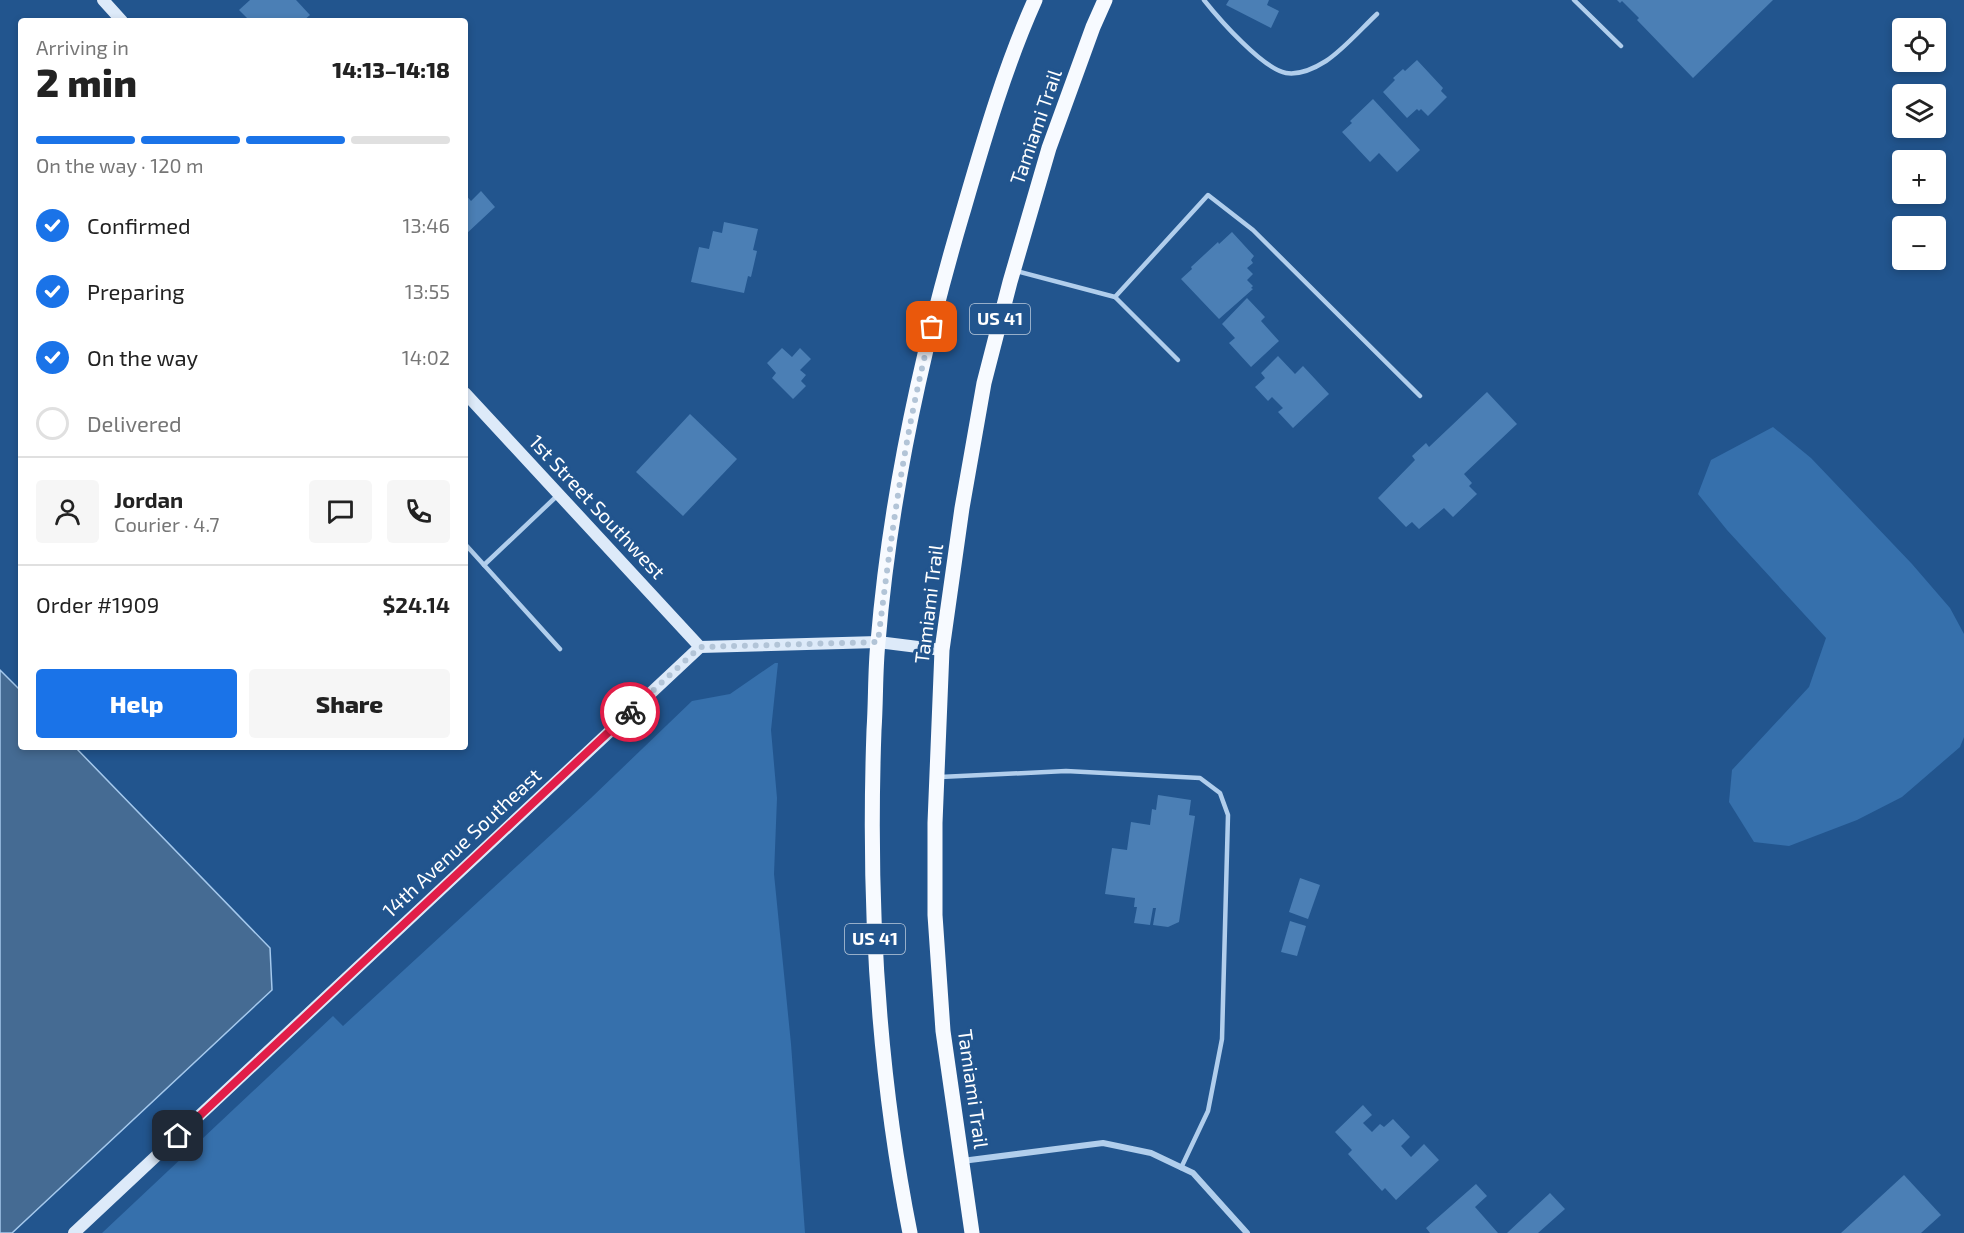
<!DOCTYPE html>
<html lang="en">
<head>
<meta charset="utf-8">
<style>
  :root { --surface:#fff; --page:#f6f6f6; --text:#222; --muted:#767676; --line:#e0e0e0; --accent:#1a73e8 }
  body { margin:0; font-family:"Exo 2",sans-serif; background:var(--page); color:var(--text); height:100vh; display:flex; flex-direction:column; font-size:22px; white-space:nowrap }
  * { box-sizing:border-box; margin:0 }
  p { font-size:20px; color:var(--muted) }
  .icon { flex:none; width:33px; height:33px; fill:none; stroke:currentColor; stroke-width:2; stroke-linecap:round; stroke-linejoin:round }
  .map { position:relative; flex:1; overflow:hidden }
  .details { position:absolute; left:18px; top:18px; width:450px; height:732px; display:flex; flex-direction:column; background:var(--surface); border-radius:6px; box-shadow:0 3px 9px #0003 }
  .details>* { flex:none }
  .tools { position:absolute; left:1892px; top:18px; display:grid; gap:12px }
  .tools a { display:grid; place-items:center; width:54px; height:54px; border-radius:6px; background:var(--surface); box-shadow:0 3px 9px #0003; font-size:30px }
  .pin { position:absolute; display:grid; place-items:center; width:51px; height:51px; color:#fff; margin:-26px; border-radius:12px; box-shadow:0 3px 9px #0006 }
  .courier { position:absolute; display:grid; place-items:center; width:60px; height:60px; margin:-30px; border:4px solid #e11d48; border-radius:50%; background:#fff; color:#222; box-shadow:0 2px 8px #0007 }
  .headline em { font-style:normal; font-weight:800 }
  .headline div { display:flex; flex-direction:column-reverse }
  .headline { display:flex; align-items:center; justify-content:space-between; height:102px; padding:0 18px }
  h1 { font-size:39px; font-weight:800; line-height:45px }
  .bar { display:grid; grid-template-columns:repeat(4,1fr); gap:9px 6px; align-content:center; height:72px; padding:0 18px }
  .bar i { height:8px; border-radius:4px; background:var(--line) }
  .bar .current { background:var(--accent) }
  .bar p { grid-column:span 4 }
  .line { display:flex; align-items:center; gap:15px; padding:0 18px; border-top:2px solid var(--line) }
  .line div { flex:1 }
  .round { display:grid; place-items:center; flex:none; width:63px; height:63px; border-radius:6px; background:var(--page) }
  ol { padding:0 18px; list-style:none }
  li { display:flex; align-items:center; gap:18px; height:66px }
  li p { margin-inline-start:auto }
  li .icon { padding:6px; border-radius:50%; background:var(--accent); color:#fff; stroke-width:4 }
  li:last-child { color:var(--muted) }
  li i { width:33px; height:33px; border:3px solid var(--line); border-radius:50% }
  .action { display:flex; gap:12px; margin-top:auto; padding:12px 18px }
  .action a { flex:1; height:69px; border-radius:6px; background:var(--accent); color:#fff; font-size:24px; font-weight:800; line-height:69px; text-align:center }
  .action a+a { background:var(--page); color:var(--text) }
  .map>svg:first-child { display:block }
  .green { fill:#3670ac }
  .water { fill:#456b93; stroke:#a5c9ed; stroke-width:1.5 }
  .building { fill:#4b7fb5 }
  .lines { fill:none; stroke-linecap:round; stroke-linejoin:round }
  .lane { stroke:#b1ceec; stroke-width:4.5 }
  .street { stroke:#b1ceec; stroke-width:6 }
  .secondary { stroke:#ddeaf9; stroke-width:12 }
  .primary { stroke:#f7faff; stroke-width:15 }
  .done { stroke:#b2c4d7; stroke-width:6; stroke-dasharray:0 10.8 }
  .route { stroke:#e11d48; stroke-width:8 }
  .labels { text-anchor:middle; stroke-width:6; stroke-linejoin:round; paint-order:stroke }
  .shield { fill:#22558e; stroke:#bdccdd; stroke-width:1.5 }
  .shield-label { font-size:18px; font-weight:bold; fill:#fff }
  .street-label { font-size:20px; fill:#fff; stroke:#22558e }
</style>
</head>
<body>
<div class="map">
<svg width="1964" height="1233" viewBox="0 0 1964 1233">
  <rect width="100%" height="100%" fill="#22558e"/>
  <!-- green -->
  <g class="green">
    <polygon points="1773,427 1811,458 1912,564 1950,608 1964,634 1964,737 1960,747 1902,797 1857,820 1789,846 1754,842 1729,802 1732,770 1809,687 1826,638 1727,530 1698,494 1711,460"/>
    <polygon points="775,663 778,663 771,730 777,798 774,874 791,1044 805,1233 102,1233 333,1016 343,1026 591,798 692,701 730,694"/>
  </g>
  <!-- water -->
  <polygon class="water" points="0,670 21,691 21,747 75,747 270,948 272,990 12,1233 0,1233"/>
  <!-- building -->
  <g class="building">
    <polygon points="250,0 296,0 310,15 303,21 250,21 239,10"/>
    <polygon points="1229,0 1269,0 1267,5 1279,11 1271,28 1226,5"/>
    <polygon points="1617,0 1773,0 1693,78 1637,20 1639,18 1622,1 1620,3"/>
    <polygon points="1417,60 1443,88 1441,91 1447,97 1428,116 1421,109 1419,111 1417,109 1407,118 1383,92 1395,80 1393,78 1403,69 1405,71"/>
    <polygon points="1373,99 1420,150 1397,172 1379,153 1370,162 1342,132 1352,123 1350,121"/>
    <polygon points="481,191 495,207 465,235 465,194 471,201"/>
    <polygon points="724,222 758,229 753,250 757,251 751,277 748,276 744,293 691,282 699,247 709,249 713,231 722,233"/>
    <polygon points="1232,232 1254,256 1251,260 1253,263 1247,268 1253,274 1247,280 1253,286 1251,288 1253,289 1219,319 1181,279 1192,269 1191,267 1218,242 1219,244"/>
    <polygon points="1247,298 1265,317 1261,321 1279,341 1251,367 1229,343 1235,338 1222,324"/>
    <polygon points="782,348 792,357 800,348 811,359 800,370 806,375 801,381 806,386 793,399 772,378 776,373 767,363"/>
    <polygon points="1278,356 1295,374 1303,366 1329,394 1293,428 1278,412 1283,408 1272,397 1268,401 1255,387 1265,378 1261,373"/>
    <polygon points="1487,392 1517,424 1464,474 1472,483 1469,486 1477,494 1453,517 1444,508 1419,529 1412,522 1406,527 1378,498 1415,460 1412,456 1426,443 1429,447"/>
    <polygon points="690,414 737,459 683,516 636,472"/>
    <polygon points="1158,795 1191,800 1189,815 1195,816 1179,922 1168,927 1153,925 1156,908 1153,908 1150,925 1134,923 1137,907 1134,907 1135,898 1105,894 1112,848 1127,850 1131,822 1150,825 1152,809 1156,810"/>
    <polygon points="1300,878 1320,885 1308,919 1289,912"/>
    <polygon points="1290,921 1306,926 1297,956 1281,952"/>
    <polygon points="1363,1105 1372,1115 1363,1123 1372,1132 1380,1124 1384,1127 1393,1119 1410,1137 1401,1146 1411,1157 1424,1144 1439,1160 1396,1200 1385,1188 1382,1191 1348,1154 1352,1150 1335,1132"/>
    <polygon points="1904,1175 1941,1215 1921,1233 1841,1233"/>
    <polygon points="1476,1184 1487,1196 1475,1207 1498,1233 1430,1233 1426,1228"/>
    <polygon points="1550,1193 1565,1209 1538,1233 1507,1233"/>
  </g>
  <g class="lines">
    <!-- lane -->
    <g class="lane">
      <path d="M1204 0C1219 19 1263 69 1286 73 1299 75 1315 68 1326 61 1343 50 1361 29 1377 14"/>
      <polyline points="1574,0 1621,46"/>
      <polyline points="1016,271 1115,297 1208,195 1253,230 1420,396"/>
      <polyline points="1115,297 1178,360"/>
      <polyline points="559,494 484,565 560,649"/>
      <polyline points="465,544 484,565"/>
      <polyline points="940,777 1066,771 1200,778 1220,793 1228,815 1222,1039 1208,1111 1181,1168"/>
    </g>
    <!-- street -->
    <polyline class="street" points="962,1161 1103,1143 1151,1153 1193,1173 1247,1233"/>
    <!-- secondary -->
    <g class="secondary">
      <polyline points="103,0 122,21"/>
      <polyline points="465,393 700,647"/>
      <polyline points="74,1233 700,647 878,642 942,650"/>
    </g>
    <!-- primary -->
    <g class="primary">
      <path d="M910 1233C877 1068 868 898 874 730 876 701 875 671 878 642 890 497 921 354 962 215 983 143 1004 69 1035 0"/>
      <polyline points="972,1233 943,1031 935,915 935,823 942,650 962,508 984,383 1010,282 1049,148 1093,27 1105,0"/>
    </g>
  </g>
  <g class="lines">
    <!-- done -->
    <path class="done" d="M630 712 700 647 878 642C891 536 905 431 932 327"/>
    <!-- route -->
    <polyline class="route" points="178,1136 630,712"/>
  </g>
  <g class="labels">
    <!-- shield labels -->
    <g class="shield">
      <rect x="970" y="304" width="60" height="30" rx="4.5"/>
      <rect x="845" y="924" width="60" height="30" rx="4.5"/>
    </g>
    <g class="shield-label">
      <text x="1000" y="325">US 41</text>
      <text x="875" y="945">US 41</text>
    </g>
    <!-- street labels -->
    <g class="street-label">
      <text transform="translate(1036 127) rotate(-71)" y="7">Tamiami Trail</text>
      <text transform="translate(597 507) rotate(47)" y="7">1st Street Southwest</text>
      <text transform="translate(929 604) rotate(-83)" y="7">Tamiami Trail</text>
      <text transform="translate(462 843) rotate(-43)" y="7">14th Avenue Southeast</text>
      <text transform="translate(973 1089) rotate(82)" y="7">Tamiami Trail</text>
    </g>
  </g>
</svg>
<div class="tools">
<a><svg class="icon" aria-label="locate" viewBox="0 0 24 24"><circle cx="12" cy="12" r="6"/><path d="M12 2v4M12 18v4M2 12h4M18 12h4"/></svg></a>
<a><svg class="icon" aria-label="layers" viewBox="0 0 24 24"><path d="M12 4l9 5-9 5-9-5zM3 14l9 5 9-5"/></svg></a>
<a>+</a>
<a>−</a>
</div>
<div class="pin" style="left:932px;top:327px;background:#ea580c"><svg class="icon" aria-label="bag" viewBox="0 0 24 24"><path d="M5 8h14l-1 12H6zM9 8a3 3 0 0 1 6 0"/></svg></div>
<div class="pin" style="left:178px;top:1136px;background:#1f2937"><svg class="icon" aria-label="home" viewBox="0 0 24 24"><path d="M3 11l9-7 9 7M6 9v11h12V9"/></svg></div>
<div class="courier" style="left:630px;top:712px"><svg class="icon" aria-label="bike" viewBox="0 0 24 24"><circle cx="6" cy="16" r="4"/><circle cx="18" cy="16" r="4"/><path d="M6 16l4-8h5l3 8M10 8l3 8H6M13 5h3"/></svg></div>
<section class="details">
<div class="headline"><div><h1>2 min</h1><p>Arriving in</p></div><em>14:13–14:18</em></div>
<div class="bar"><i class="current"></i><i class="current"></i><i class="current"></i><i></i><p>On the way · 120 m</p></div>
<ol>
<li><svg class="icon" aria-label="check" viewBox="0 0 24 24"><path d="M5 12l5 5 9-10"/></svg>Confirmed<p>13:46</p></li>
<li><svg class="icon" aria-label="check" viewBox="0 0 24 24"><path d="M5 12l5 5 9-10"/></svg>Preparing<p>13:55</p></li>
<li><svg class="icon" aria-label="check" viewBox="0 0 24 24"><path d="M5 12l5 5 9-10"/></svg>On the way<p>14:02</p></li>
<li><i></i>Delivered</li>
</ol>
<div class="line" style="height:108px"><a class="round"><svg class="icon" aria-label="person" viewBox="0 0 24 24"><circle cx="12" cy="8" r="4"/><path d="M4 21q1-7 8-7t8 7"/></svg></a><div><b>Jordan</b><p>Courier · 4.7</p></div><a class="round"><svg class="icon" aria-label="chat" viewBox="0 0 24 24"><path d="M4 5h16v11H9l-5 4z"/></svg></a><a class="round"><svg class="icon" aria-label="phone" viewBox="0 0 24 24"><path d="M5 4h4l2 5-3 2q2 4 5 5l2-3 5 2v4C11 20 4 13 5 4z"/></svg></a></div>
<div class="line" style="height:78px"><div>Order #1909</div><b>$24.14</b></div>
<div class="action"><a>Help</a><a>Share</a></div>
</section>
</div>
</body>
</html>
